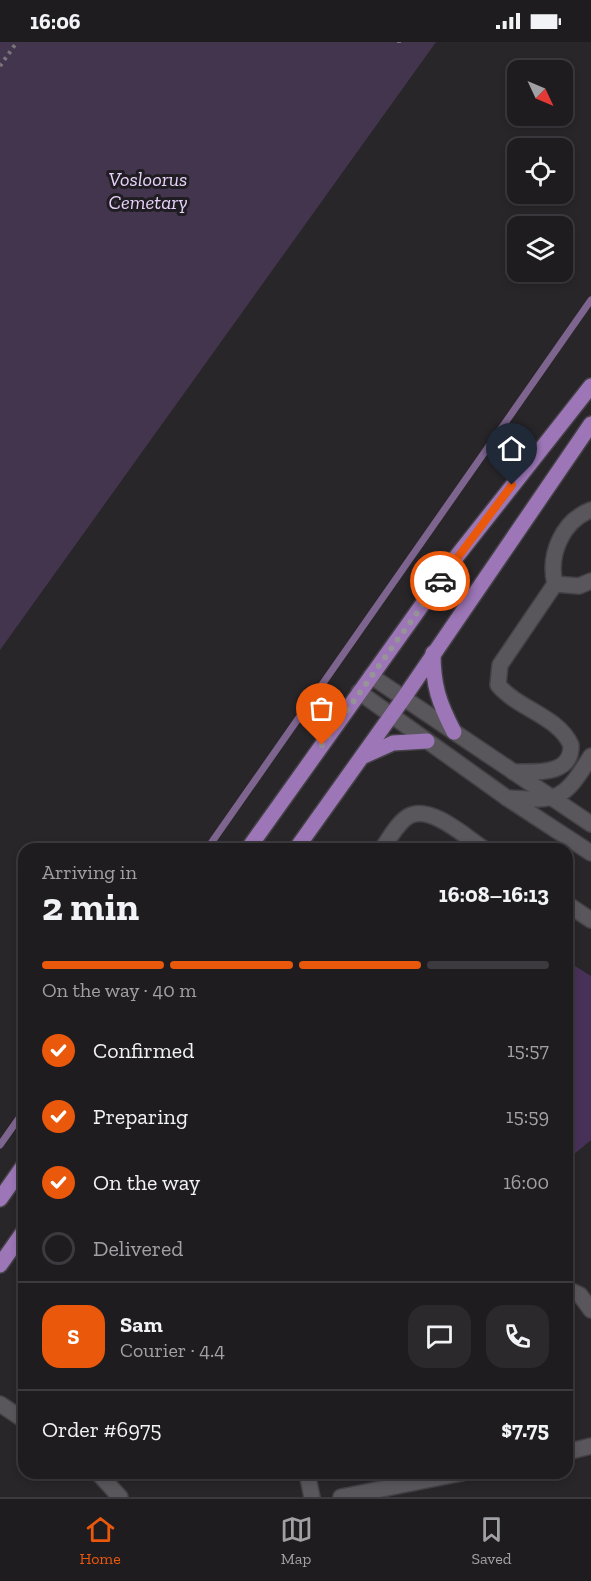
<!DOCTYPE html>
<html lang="en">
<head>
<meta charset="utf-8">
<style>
  :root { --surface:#1f1c20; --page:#2c292d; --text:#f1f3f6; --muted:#a1a1a5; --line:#3c3a3e; --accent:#ea580c }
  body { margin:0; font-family:"Zilla Slab",serif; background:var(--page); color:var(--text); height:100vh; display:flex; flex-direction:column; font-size:22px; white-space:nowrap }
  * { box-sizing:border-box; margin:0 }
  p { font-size:20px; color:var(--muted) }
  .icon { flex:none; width:33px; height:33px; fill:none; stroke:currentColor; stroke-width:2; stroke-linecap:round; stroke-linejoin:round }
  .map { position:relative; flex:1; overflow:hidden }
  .sheet { position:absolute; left:18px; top:801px; width:555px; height:636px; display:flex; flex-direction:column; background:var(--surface); border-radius:18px; box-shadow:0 3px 9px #0003,0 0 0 2px var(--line) }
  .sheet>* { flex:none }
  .needle { width:39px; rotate:134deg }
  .fabs { position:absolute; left:507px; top:18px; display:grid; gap:12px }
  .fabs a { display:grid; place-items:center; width:66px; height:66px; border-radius:12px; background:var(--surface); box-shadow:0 3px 9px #0003,0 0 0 2px var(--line); font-size:30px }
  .pin { position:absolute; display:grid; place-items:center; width:51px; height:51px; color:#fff; margin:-62px -26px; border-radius:50% 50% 50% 0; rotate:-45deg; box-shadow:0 0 6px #0007 }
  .pin .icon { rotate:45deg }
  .courier { position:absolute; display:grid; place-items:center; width:60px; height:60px; margin:-30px; border:4px solid #ea580c; border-radius:50%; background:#fff; color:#222; box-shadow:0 2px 8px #0007 }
  .head em { font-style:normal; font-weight:700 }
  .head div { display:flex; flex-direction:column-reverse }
  .head { display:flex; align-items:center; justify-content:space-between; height:102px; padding:0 24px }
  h1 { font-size:39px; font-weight:700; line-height:45px }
  .bar { display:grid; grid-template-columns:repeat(4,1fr); gap:9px 6px; align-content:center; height:72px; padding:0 24px }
  .bar i { height:8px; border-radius:4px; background:var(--line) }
  .bar .current { background:var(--accent) }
  .bar p { grid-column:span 4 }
  .line { display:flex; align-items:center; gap:15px; padding:0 24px; border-top:2px solid var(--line) }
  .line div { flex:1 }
  .round { display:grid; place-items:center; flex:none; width:63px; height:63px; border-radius:18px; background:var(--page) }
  ol { padding:0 24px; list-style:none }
  li { display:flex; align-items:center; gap:18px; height:66px }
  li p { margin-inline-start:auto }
  li .icon { padding:6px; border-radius:50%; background:var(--accent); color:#fff; stroke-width:4 }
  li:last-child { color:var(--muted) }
  li i { width:33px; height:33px; border:3px solid var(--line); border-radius:50% }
  .status { display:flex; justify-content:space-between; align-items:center; height:42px; padding:0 30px; background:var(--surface); direction:ltr }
  .status svg { height:16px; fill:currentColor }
  .tabs { display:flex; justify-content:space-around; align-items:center; height:84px; border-top:2px solid var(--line); background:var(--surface); font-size:16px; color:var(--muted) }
  .tabs a { display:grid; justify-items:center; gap:3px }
  .tabs .current { color:var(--accent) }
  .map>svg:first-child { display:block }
  .green { fill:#44354e }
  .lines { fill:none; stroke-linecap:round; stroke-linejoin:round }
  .stream { stroke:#7e6590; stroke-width:7 }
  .building { fill:#483158 }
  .minor-casing { stroke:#434145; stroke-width:18 }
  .major-casing { stroke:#434145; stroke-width:18 }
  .path { stroke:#79767a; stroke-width:4; stroke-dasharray:3 4.5; stroke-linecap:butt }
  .minor { stroke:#5a575c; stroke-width:15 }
  .major { stroke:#9c76b6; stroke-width:15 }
  .done { stroke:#979498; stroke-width:6; stroke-dasharray:0 10.8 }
  .route { stroke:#ea580c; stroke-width:8 }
  .labels { text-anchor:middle; stroke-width:6; stroke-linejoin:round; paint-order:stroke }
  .park-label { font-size:20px; font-style:italic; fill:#e8d1fa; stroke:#1f1d21 }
</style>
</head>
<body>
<div class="status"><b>16:06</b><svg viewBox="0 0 49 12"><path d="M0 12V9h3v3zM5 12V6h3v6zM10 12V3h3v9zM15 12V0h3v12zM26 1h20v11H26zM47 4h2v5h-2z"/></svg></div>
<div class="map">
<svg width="591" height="1455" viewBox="0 0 591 1455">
  <rect width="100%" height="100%" fill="#29262a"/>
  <!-- green -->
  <polygon class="green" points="0,0 436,0 0,608"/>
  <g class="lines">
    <!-- stream -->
    <g class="stream">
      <polyline points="207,807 591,258"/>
      <polyline points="0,1103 24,1069"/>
    </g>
  </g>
  <!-- building -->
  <polygon class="building" points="567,919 591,934 591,1098 567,1118"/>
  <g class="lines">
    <!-- minor casing -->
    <g class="minor-casing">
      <g id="minor">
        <path d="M555 542C548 513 562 479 591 468"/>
        <polyline points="371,634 591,782"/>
        <polyline points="359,650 507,756 591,811"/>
        <path d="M513 730C535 730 572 734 571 703 558 674 518 667 498 643L500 623 555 542 579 544 591 539"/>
        <path d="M507 756C559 759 563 759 591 714"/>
        <path d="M382 807C389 797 398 780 409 774 430 762 466 795 484 807"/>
        <polyline points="567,862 591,878"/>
        <polyline points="567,1247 580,1253 591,1268"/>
        <polyline points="0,1362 24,1378"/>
        <polyline points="567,1410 591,1404"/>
        <polyline points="98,1431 120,1455"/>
        <polyline points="307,1431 312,1455"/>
        <polyline points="341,1455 462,1431"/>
      </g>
    </g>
    <!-- major casing -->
    <g class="major-casing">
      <g id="major">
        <path d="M433 611C433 644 439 661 454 690"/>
        <polyline points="364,714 393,701 427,699"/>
        <polyline points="248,807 457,514 591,344"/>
        <polyline points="296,807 403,657 591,382"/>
        <polyline points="0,1157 24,1123"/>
        <polyline points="0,1223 24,1189"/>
      </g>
    </g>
    <!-- path -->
    <g class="path">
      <polyline points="399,0 399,1"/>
      <polyline points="0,24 17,0"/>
    </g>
    <!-- minor -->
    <use href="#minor" class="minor"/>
    <!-- major -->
    <use href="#major" class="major"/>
  </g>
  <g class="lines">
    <!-- done -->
    <polyline class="done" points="322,703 440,539"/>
    <!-- route -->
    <polyline class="route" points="440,539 512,443"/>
  </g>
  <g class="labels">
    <!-- park labels -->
    <g class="park-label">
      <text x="148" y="144">Vosloorus<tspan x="148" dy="23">Cemetary</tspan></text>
    </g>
  </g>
</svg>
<div class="fabs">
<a><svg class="needle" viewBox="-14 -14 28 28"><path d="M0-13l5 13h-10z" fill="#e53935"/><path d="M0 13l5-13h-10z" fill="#a1a1a5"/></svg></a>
<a><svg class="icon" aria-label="locate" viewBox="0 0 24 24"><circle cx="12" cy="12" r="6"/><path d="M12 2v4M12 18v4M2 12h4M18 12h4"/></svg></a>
<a><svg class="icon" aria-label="layers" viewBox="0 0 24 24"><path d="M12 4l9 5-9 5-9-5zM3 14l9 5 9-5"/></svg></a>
</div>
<div class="pin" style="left:322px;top:703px;background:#ea580c"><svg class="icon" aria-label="bag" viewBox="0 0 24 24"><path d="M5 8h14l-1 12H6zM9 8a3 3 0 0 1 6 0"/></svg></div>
<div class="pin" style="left:512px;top:443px;background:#1f2937"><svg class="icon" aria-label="home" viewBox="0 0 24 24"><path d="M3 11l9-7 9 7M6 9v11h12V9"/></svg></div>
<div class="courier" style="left:440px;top:539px"><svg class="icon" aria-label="car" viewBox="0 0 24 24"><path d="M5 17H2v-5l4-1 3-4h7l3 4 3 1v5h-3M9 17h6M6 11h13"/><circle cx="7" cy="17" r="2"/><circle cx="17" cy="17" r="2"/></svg></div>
<section class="sheet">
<div class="head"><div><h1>2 min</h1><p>Arriving in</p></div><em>16:08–16:13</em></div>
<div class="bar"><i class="current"></i><i class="current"></i><i class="current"></i><i></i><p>On the way · 40 m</p></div>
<ol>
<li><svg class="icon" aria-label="check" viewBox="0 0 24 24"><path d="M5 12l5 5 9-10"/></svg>Confirmed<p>15:57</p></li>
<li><svg class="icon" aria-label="check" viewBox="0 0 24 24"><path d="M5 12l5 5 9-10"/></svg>Preparing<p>15:59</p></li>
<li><svg class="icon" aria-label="check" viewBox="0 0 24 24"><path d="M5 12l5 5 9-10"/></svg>On the way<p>16:00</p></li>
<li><i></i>Delivered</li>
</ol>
<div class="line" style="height:108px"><b class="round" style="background:var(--accent);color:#fff">S</b><div><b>Sam</b><p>Courier · 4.4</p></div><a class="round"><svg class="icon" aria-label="chat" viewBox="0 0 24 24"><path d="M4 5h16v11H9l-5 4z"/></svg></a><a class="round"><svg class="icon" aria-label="phone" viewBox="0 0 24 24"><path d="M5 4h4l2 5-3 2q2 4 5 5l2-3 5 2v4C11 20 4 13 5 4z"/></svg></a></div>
<div class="line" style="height:78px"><div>Order #6975</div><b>$7.75</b></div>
</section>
</div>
<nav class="tabs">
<a class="current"><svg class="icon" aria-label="home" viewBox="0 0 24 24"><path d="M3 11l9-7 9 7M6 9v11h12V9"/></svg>Home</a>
<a><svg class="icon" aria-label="map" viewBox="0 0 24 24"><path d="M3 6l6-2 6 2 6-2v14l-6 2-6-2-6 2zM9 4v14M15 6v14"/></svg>Map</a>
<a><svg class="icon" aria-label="saved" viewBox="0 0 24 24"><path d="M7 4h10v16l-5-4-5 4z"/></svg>Saved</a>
</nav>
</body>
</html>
